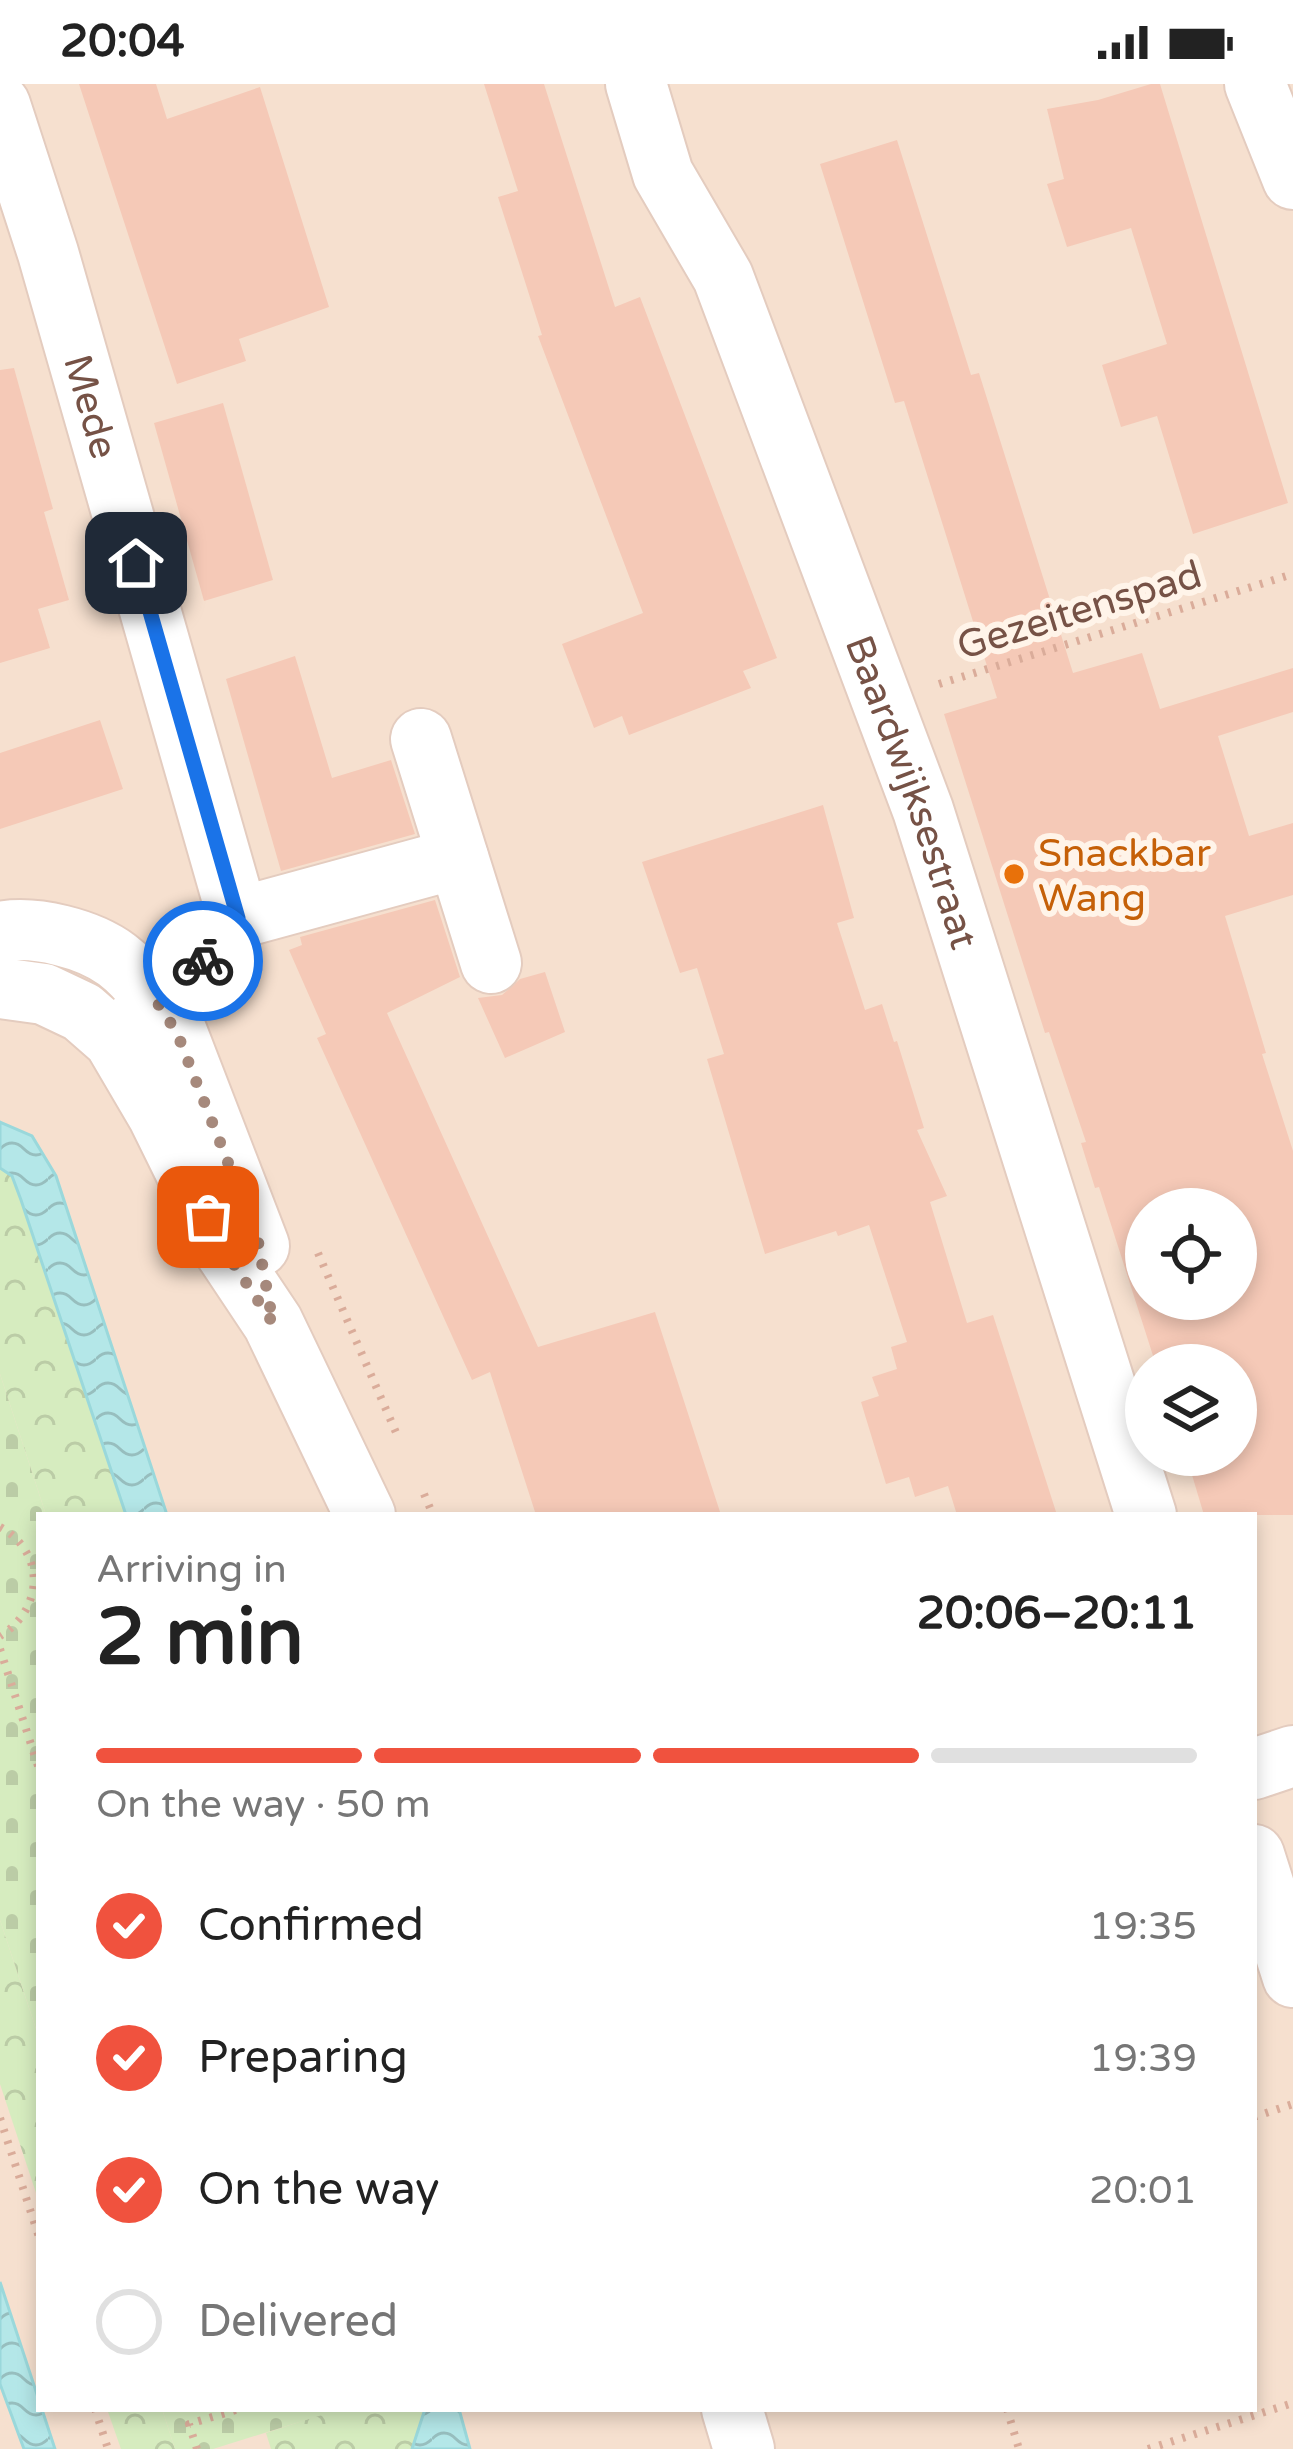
<!DOCTYPE html>
<html lang="en">
<head>
<meta charset="utf-8">
<style>
  :root { --surface:#fff; --page:#f6f6f6; --text:#222; --muted:#767676; --line:#e0e0e0; --accent:#f0523e }
  body { margin:0; font-family:"Varela Round",sans-serif; background:var(--page); color:var(--text); height:100vh; display:flex; flex-direction:column; font-size:45px; white-space:nowrap }
  * { box-sizing:border-box; margin:0 }
  p { font-size:39px; color:var(--muted) }
  .icon { flex:none; width:66px; height:66px; fill:none; stroke:currentColor; stroke-width:2; stroke-linecap:round; stroke-linejoin:round }
  .map { position:relative; flex:1; overflow:hidden }
  .drawer { position:absolute; left:36px; top:1428px; width:1221px; height:900px; display:flex; flex-direction:column; background:var(--surface); border-radius:0px; box-shadow:0 6px 18px #0003 }
  .drawer>* { flex:none }
  .tools { position:absolute; left:1125px; top:1104px; display:grid; gap:24px }
  .tools a { display:grid; place-items:center; width:132px; height:132px; border-radius:50%; background:var(--surface); box-shadow:0 6px 18px #0003; font-size:60px }
  .pin { position:absolute; display:grid; place-items:center; width:102px; height:102px; color:#fff; margin:-51px; border-radius:24px; box-shadow:0 6px 18px #0006 }
  .courier { position:absolute; display:grid; place-items:center; width:120px; height:120px; margin:-60px; border:9px solid #1a73e8; border-radius:50%; background:#fff; color:#222; box-shadow:0 3px 15px #0007 }
  .summary em { font-style:normal; font-weight:700 }
  .summary div { display:flex; flex-direction:column-reverse }
  .summary { display:flex; align-items:center; justify-content:space-between; height:204px; padding:0 60px }
  h1 { font-size:78px; font-weight:700; line-height:90px }
  .bar { display:grid; grid-template-columns:repeat(4,1fr); gap:18px 12px; align-content:center; height:144px; padding:0 60px }
  .bar i { height:15px; border-radius:9px; background:var(--line) }
  .bar .on { background:var(--accent) }
  .bar p { grid-column:span 4 }
  ol { padding:0 60px; list-style:none }
  li { display:flex; align-items:center; gap:36px; height:132px }
  li p { margin-inline-start:auto }
  li .icon { padding:12px; border-radius:50%; background:var(--accent); color:#fff; stroke-width:4 }
  li:last-child { color:var(--muted) }
  li i { width:66px; height:66px; border:6px solid var(--line); border-radius:50% }
  .status { display:flex; justify-content:space-between; align-items:center; height:84px; padding:0 60px; background:var(--surface); direction:ltr }
  .status svg { height:33px; fill:currentColor }
  .map>svg:first-child { display:block }
  .residential { fill:#f6e0cf; fill-rule:evenodd }
  .forest { fill:url(#forest-crowns) }
  .cemetery { fill:url(#cemetery-stones) }
  .water { fill:url(#water-waves); stroke:#9ad8db; stroke-width:3 }
  .building { fill:#f5c9b7; fill-rule:evenodd }
  .lines { fill:none; stroke-linecap:round; stroke-linejoin:round }
  .minor-casing { stroke:#e4ccbf; stroke-width:64 }
  .path { stroke:#daac9a; stroke-width:8; stroke-dasharray:3 9; stroke-linecap:butt }
  .minor { stroke:#fff; stroke-width:60 }
  .done { stroke:#a6897c; stroke-width:12; stroke-dasharray:0 21.6 }
  .route { stroke:#1a73e8; stroke-width:15 }
  .food-dot { fill:#e8710a; stroke:#fff4e9; stroke-width:4.5 }
  .labels { text-anchor:middle; stroke-width:12; stroke-linejoin:round; paint-order:stroke }
  .street-label { font-size:39px; fill:#765246; stroke:#fff4e9 }
  .food-label { font-size:39px; fill:#c56008; stroke:#fff4e9; text-anchor:start }
</style>
</head>
<body>
<div class="status"><b>20:04</b><svg viewBox="0 0 49 12"><path d="M0 12V9h3v3zM5 12V6h3v6zM10 12V3h3v9zM15 12V0h3v12zM26 1h20v11H26zM47 4h2v5h-2z"/></svg></div>
<div class="map">
<svg width="1293" height="2365" viewBox="0 0 1293 2365">
  <defs>
    <pattern id="forest-crowns" width="20" height="18" patternUnits="userSpaceOnUse" patternTransform="scale(3)"><rect width="20" height="18" fill="#d6ecbf"/><path d="M2 6a3 3 0 1 1 6 0M12 15a3 3 0 1 1 6 0" fill="none" stroke="#bbcca6"/></pattern>
    <pattern id="cemetery-stones" width="16" height="16" patternUnits="userSpaceOnUse" patternTransform="scale(3)"><rect width="16" height="16" fill="#d6ecbf"/><path d="M2 7V4a2 2 0 0 1 4 0v3zM10 15v-3a2 2 0 0 1 4 0v3z" fill="#bbcca6"/></pattern>
    <pattern id="water-waves" width="16" height="10" patternUnits="userSpaceOnUse" patternTransform="scale(3)"><rect width="16" height="10" fill="#b4e7e8"/><path d="M0 5q4-4 8 0t8 0" fill="none" stroke="#97bebe"/></pattern>
  </defs>
  <rect width="100%" height="100%" fill="#feefe1"/>
  <!-- residential -->
  <path class="residential" d="M0 0H1293V2365H0ZM1146 1125H1236V1215H1146ZM1146 1281H1236V1371H1146ZM39 1431H1254V2325H39Z"/>
  <!-- forest -->
  <g class="forest">
    <polygon points="0,1084 12,1092 21,1116 126,1431 46,1431 0,1290"/>
    <polygon points="0,1836 39,1954 39,2118 0,2000"/>
    <polygon points="107,2325 162,2325 175,2365 121,2365"/>
    <polygon points="338,2325 425,2325 412,2365 271,2365 266,2349"/>
  </g>
  <!-- cemetery -->
  <g class="cemetery">
    <polygon points="0,1290 46,1431 39,1431 39,1954 0,1836"/>
    <polygon points="162,2325 338,2325 338,2326 213,2365 175,2365"/>
  </g>
  <!-- water -->
  <g class="water">
    <polygon points="0,1038 32,1052 56,1092 167,1431 126,1431 21,1116 12,1092 0,1084"/>
    <polygon points="0,2198 55,2365 24,2365 0,2300"/>
    <polygon points="425,2325 459,2325 470,2365 412,2365"/>
  </g>
  <!-- building -->
  <g class="building">
    <polygon points="79,0 156,0 167,35 260,3 329,223 239,255 246,277 177,300"/>
    <polygon points="484,0 544,0 615,223 640,213 777,574 743,587 751,604 629,651 622,632 594,644 562,560 643,529 538,252 542,251 498,113 518,107"/>
    <polygon points="1151,0 1160,0 1288,419 1193,450 1157,332 1121,343 1102,281 1167,260 1131,144 1067,163 1047,100 1064,95 1047,25 1098,16"/>
    <path d="M897 56 971 291 979 289 1073 589 1142 569 1160 625 1293 584V628L1218 652 1249 752 1293 739V811L1225 832 1266 969 1262 970 1293 1067V1431H1204L1186 1371H1236V1281H1156L1099 1103 1095 1104 1081 1059 1086 1058 1049 948 1045 949 944 630 997 614 904 317 895 319 820 80ZM1146 1125H1236V1215H1146Z"/>
    <polygon points="14,284 53,425 44,428 69,516 38,525 50,564 0,579 0,286"/>
    <polygon points="223,319 273,496 204,517 154,339"/>
    <polygon points="295,572 332,694 391,676 415,750 281,787 226,595"/>
    <polygon points="100,636 123,705 0,745 0,669"/>
    <polygon points="823,721 854,834 837,839 865,926 882,920 894,958 897,957 924,1044 917,1046 947,1112 930,1118 967,1239 993,1231 1057,1431 957,1431 948,1402 915,1413 909,1393 886,1400 861,1318 879,1312 872,1293 897,1285 891,1263 907,1258 869,1141 838,1152 836,1147 765,1170 707,975 724,970 697,884 680,889 642,778"/>
    <polygon points="435,816 460,893 387,929 538,1263 655,1228 721,1431 536,1431 490,1288 472,1296 317,954 326,950 289,866 302,861 300,853"/>
    <polygon points="545,888 565,948 505,974 478,914 502,911 520,895"/>
  </g>
  <g class="lines">
    <!-- minor casing -->
    <g class="minor-casing">
      <g id="minor">
        <path id="s1" d="M636 0 663 90 723 193 923 726 1146 1431"/>
        <polyline points="1255,0 1293,95"/>
        <path id="s2" d="M0 21 48 169 238 834 224 858 114 956"/>
        <polyline points="421,655 491,879"/>
        <polyline points="238,834 458,774"/>
        <path d="M0 848C35 841 89 855 117 876 142 895 161 924 177 949L259 1162"/>
        <polyline points="0,904 44,910 82,928 114,956 158,1031 225,1167 273,1239 365,1431"/>
        <polyline points="1254,1685 1293,1672"/>
        <polyline points="1254,1771 1293,1893"/>
        <polyline points="732,2325 744,2365"/>
      </g>
    </g>
    <!-- path -->
    <g class="path">
      <polyline points="939,600 1293,490"/>
      <polyline points="318,1169 398,1353"/>
      <polyline points="424,1410 433,1431"/>
      <path d="M0 1443C47 1469 43 1526 0 1552"/>
      <polyline points="0,1565 39,1685"/>
      <polyline points="1254,2033 1293,2020"/>
      <polyline points="0,2034 39,2153"/>
      <polyline points="95,2325 108,2365"/>
      <polyline points="1007,2325 1019,2365"/>
      <polyline points="197,2365 189,2340 239,2325"/>
      <polyline points="1148,2365 1293,2319"/>
    </g>
    <!-- minor -->
    <use href="#minor" class="minor"/>
  </g>
  <g class="lines">
    <!-- done -->
    <polyline class="done" points="203,877 157,918 177,949 257,1152 273,1239 225,1167 208,1133"/>
    <!-- route -->
    <polyline class="route" points="136,479 238,834 224,858 203,877"/>
  </g>
  <!-- markers -->
  <circle class="food-dot" cx="1014" cy="790" r="12"/>
  <g class="labels">
    <!-- street labels -->
    <g class="street-label">
      <text dy="14" stroke="none"><textPath href="#s2" startOffset="315">Mede</textPath></text>
      <text transform="translate(1079 525) rotate(-17)" y="14">Gezeitenspad</text>
      <text dy="14" stroke="none"><textPath href="#s1" startOffset="762">Baardwijksestraat</textPath></text>
    </g>
    <!-- food labels -->
    <g class="food-label">
      <text x="1038" y="782">Snackbar<tspan x="1038" dy="45">Wang</tspan></text>
    </g>
  </g>
</svg>
<div class="tools">
<a><svg class="icon" aria-label="locate" viewBox="0 0 24 24"><circle cx="12" cy="12" r="6"/><path d="M12 2v4M12 18v4M2 12h4M18 12h4"/></svg></a>
<a><svg class="icon" aria-label="layers" viewBox="0 0 24 24"><path d="M12 4l9 5-9 5-9-5zM3 14l9 5 9-5"/></svg></a>
</div>
<div class="pin" style="left:208px;top:1133px;background:#ea580c"><svg class="icon" aria-label="bag" viewBox="0 0 24 24"><path d="M5 8h14l-1 12H6zM9 8a3 3 0 0 1 6 0"/></svg></div>
<div class="pin" style="left:136px;top:479px;background:#1f2937"><svg class="icon" aria-label="home" viewBox="0 0 24 24"><path d="M3 11l9-7 9 7M6 9v11h12V9"/></svg></div>
<div class="courier" style="left:203px;top:877px"><svg class="icon" aria-label="bike" viewBox="0 0 24 24"><circle cx="6" cy="16" r="4"/><circle cx="18" cy="16" r="4"/><path d="M6 16l4-8h5l3 8M10 8l3 8H6M13 5h3"/></svg></div>
<section class="drawer">
<div class="summary"><div><h1>2 min</h1><p>Arriving in</p></div><em>20:06–20:11</em></div>
<div class="bar"><i class="on"></i><i class="on"></i><i class="on"></i><i></i><p>On the way · 50 m</p></div>
<ol>
<li><svg class="icon" aria-label="check" viewBox="0 0 24 24"><path d="M5 12l5 5 9-10"/></svg>Confirmed<p>19:35</p></li>
<li><svg class="icon" aria-label="check" viewBox="0 0 24 24"><path d="M5 12l5 5 9-10"/></svg>Preparing<p>19:39</p></li>
<li><svg class="icon" aria-label="check" viewBox="0 0 24 24"><path d="M5 12l5 5 9-10"/></svg>On the way<p>20:01</p></li>
<li><i></i>Delivered</li>
</ol>
</section>
</div>
</body>
</html>
